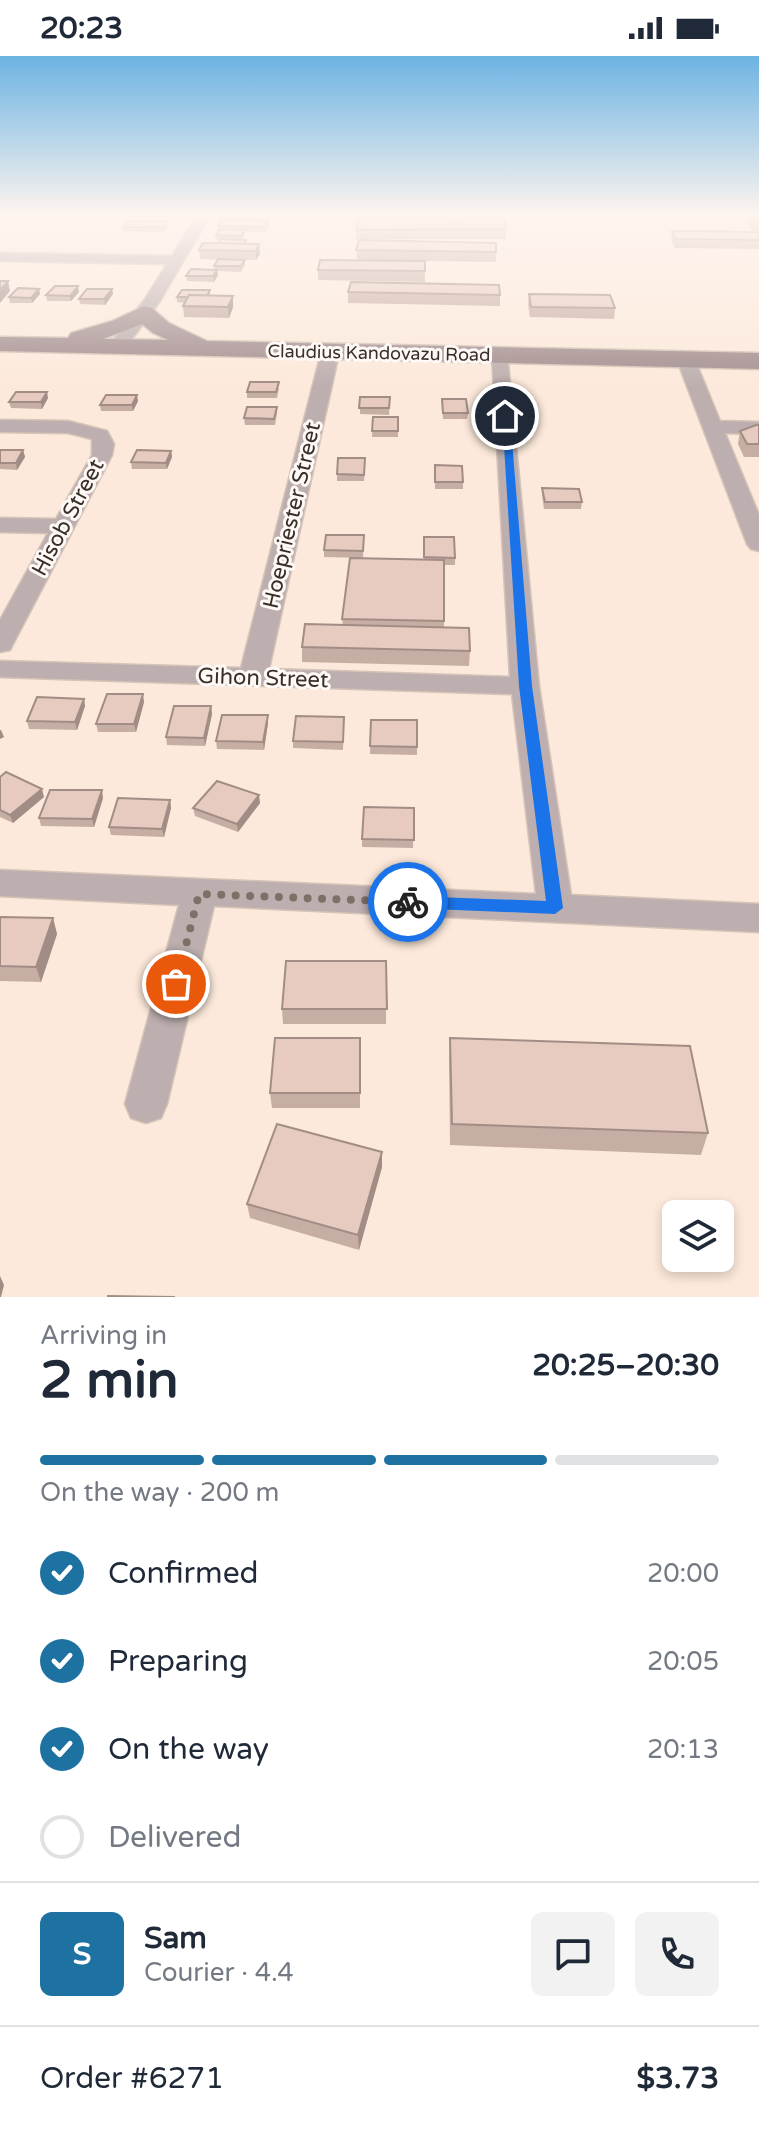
<!DOCTYPE html>
<html lang="en">
<head>
<meta charset="utf-8">
<style>
  :root { --surface:#fff; --page:#f2f2f3; --text:#1f2937; --muted:#747a83; --line:#e0e1e3; --accent:#1e72a2 }
  body { margin:0; font-family:"Varela Round",sans-serif; background:var(--page); color:var(--text); height:100vh; display:flex; flex-direction:column; font-size:30px; white-space:nowrap }
  * { box-sizing:border-box; margin:0 }
  p { font-size:26px; color:var(--muted) }
  .icon { flex:none; width:44px; height:44px; fill:none; stroke:currentColor; stroke-width:2; stroke-linecap:round; stroke-linejoin:round }
  .map { position:relative; height:1241px; overflow:hidden }
  .panel { display:flex; flex-direction:column; background:var(--surface); flex:1 }
  .panel>* { flex:none }
  .controls { position:absolute; left:662px; top:1144px; display:grid; gap:16px }
  .controls a { display:grid; place-items:center; width:72px; height:72px; border-radius:12px; background:var(--surface); box-shadow:0 4px 12px #0003; font-size:40px }
  .pin { position:absolute; display:grid; place-items:center; width:68px; height:68px; color:#fff; margin:-34px; border:4px solid #fff; border-radius:50%; box-shadow:0 2px 8px #0007 }
  .courier { position:absolute; display:grid; place-items:center; width:80px; height:80px; margin:-40px; border:6px solid #1a73e8; border-radius:50%; background:#fff; color:#222; box-shadow:0 2px 10px #0007 }
  .overview em { font-style:normal; font-weight:700 }
  .overview div { display:flex; flex-direction:column-reverse }
  .overview { display:flex; align-items:center; justify-content:space-between; height:136px; padding:0 40px }
  h1 { font-size:52px; font-weight:700; line-height:60px }
  .bar { display:grid; grid-template-columns:repeat(4,1fr); gap:12px 8px; align-content:center; height:96px; padding:0 40px }
  .bar i { height:10px; border-radius:6px; background:var(--line) }
  .bar .active { background:var(--accent) }
  .bar p { grid-column:span 4 }
  .line { display:flex; align-items:center; gap:20px; padding:0 40px; border-top:2px solid var(--line) }
  .line div { flex:1 }
  .round { display:grid; place-items:center; flex:none; width:84px; height:84px; border-radius:12px; background:var(--page) }
  ol { padding:0 40px; list-style:none }
  li { display:flex; align-items:center; gap:24px; height:88px }
  li p { margin-inline-start:auto }
  li .icon { padding:8px; border-radius:50%; background:var(--accent); color:#fff; stroke-width:4 }
  li:last-child { color:var(--muted) }
  li i { width:44px; height:44px; border:4px solid var(--line); border-radius:50% }
  .status { display:flex; justify-content:space-between; align-items:center; height:56px; padding:0 40px; background:var(--surface); direction:ltr }
  .status svg { height:22px; fill:currentColor }
  .map>svg:first-child { display:block }
  .lines { fill:none; stroke-linecap:round; stroke-linejoin:round }
  .street-casing { stroke:#d5c4b7; stroke-width:3 }
  .secondary-casing { stroke:#d5c4b7; stroke-width:3 }
  .street { fill:#bdafaf; fill-rule:evenodd }
  .secondary { fill:#a49091; fill-rule:evenodd }
  .wall { fill:#c7aea5 }
  .shaded-wall { fill:#a28d86 }
  .building { fill:#e7cac0; stroke:#a28d86; stroke-width:2 }
  .route { fill:#1a73e8 }
  .done { stroke:#7d7067; stroke-width:8; stroke-dasharray:0 14.4 }
  .labels { text-anchor:middle; stroke-width:6; stroke-linejoin:round; paint-order:stroke }
  .far-street-label { font-size:18px; fill:#382f28; stroke:#fef9f6 }
  .street-label { font-size:22px; fill:#382f28; stroke:#fef9f6 }
</style>
</head>
<body>
<div class="status"><b>20:23</b><svg viewBox="0 0 49 12"><path d="M0 12V9h3v3zM5 12V6h3v6zM10 12V3h3v9zM15 12V0h3v12zM26 1h20v11H26zM47 4h2v5h-2z"/></svg></div>
<div class="map">
<svg width="759" height="1241" viewBox="0 0 759 1241">
  <rect width="100%" height="100%" fill="#fce9db"/>
  <g class="lines">
    <!-- street casing -->
    <g class="street-casing">
      <g id="street">
        <polygon points="198,158 211,158 160,245 123,295 117,296 108,291 145,243 167,208 0,205 0,197 172,200"/>
        <polygon points="330,292 339,297 269,613 510,621 492,300 501,295 507,296 539,630 571,839 759,848 759,876 214,850 167,1048 161,1062 146,1067 131,1062 125,1048 179,849 0,840 0,814 536,838 512,638 0,621 0,605 241,612 321,297"/>
        <polygon points="686,299 695,304 720,365 759,366 759,378 725,377 759,459 759,495 751,493 747,488 677,304"/>
        <polygon points="0,364 68,365 107,375 114,388 112,399 13,588 10,594 0,596 0,564 48,477 0,476 0,462 56,463 92,399 92,383 68,377 0,376"/>
      </g>
    </g>
    <!-- secondary casing -->
    <g class="secondary-casing">
      <path id="secondary" d="M144 250 152 252 169 267 207 285 759 297V313L0 295V281L68 282 71 277 112 265ZM142 268 153 277 168 284 103 283Z"/>
    </g>
    <!-- street -->
    <use href="#street" class="street"/>
    <!-- secondary -->
    <use href="#secondary" class="secondary"/>
  </g>
  <!-- wall -->
  <g class="wall">
    <polygon points="222,158 269,158 268,159 263,159 261,164 268,165 269,169 266,176 245,176 245,179 242,184 246,184 246,188 260,198 256,204 245,204 245,209 241,216 217,215 218,219 214,226 187,225 186,220 215,214 214,210 218,204 200,203 199,194 218,187 220,184 216,184 216,179 220,166 220,161"/>
    <polygon points="466,158 501,158 501,164 506,173 506,183 356,183 356,174 466,163"/>
    <polygon points="719,158 759,158 759,193 675,192 671,184 672,175 753,176 748,169 749,160 721,160"/>
    <polygon points="168,170 164,176 123,175 123,171"/>
    <polygon points="356,194 496,196 496,206 357,204"/>
    <polygon points="425,205 425,226 318,224 318,214"/>
    <polygon points="39,233 40,238 32,247 10,247 9,241"/>
    <polygon points="112,233 113,238 105,249 80,248 79,243"/>
    <polygon points="210,234 210,240 233,251 229,262 184,261 183,250 185,247 177,246 177,241"/>
    <polygon points="79,236 71,245 47,245 46,239"/>
    <polygon points="348,236 500,239 500,250 348,247"/>
    <polygon points="529,238 615,252 614,263 530,261 528,249"/>
    <polygon points="279,332 277,342 247,342 247,336"/>
    <polygon points="360,341 390,341 389,359 360,358"/>
    <polygon points="48,342 42,353 11,352 9,346"/>
    <polygon points="442,343 468,357 467,363 443,363"/>
    <polygon points="138,345 133,355 101,355 100,349"/>
    <polygon points="277,351 277,358 275,369 245,369 244,362"/>
    <polygon points="373,361 398,361 398,381 372,381"/>
    <polygon points="759,369 759,401 744,401 738,388 740,375"/>
    <polygon points="0,394 23,394 25,401 17,414 0,413"/>
    <polygon points="171,395 172,401 167,413 132,413 131,406"/>
    <polygon points="365,402 364,425 337,425 337,418"/>
    <polygon points="435,409 463,426 463,433 435,433"/>
    <polygon points="542,432 582,446 581,453 544,453 542,439"/>
    <polygon points="364,479 363,502 324,501 324,494"/>
    <polygon points="424,481 455,502 455,509 444,509 444,571 470,595 469,610 302,606 302,591 343,569 342,563 424,503"/>
    <polygon points="84,643 85,650 77,674 29,673 27,665"/>
    <polygon points="144,646 136,676 98,676 96,668"/>
    <polygon points="211,650 212,658 205,690 167,689 166,681"/>
    <polygon points="268,659 268,667 264,694 217,693 216,685"/>
    <polygon points="344,661 343,694 293,692 293,685"/>
    <polygon points="371,664 417,664 417,699 370,698"/>
    <polygon points="0,721 44,741 13,767 0,761"/>
    <polygon points="103,742 94,771 41,770 39,762"/>
    <polygon points="170,744 171,752 164,781 111,779 109,771"/>
    <polygon points="260,747 238,776 195,760 193,752"/>
    <polygon points="414,752 413,792 362,791 362,783"/>
    <polygon points="0,861 53,862 57,878 41,926 0,925"/>
    <polygon points="386,905 386,968 283,968 282,953"/>
    <polygon points="360,982 360,1052 272,1052 270,1037"/>
    <polygon points="450,982 708,1077 701,1099 450,1089 449,1004"/>
    <polygon points="382,1111 359,1194 250,1162 247,1148"/>
  </g>
  <!-- shaded-wall -->
  <g class="shaded-wall">
    <polygon points="259,188 260,198 256,204 256,195"/>
    <polygon points="217,214 218,219 214,226 213,220"/>
    <polygon points="8,225 10,235 0,247 0,234"/>
    <polygon points="78,230 79,236 71,245 70,240"/>
    <polygon points="39,233 40,238 32,247 31,242"/>
    <polygon points="112,233 113,238 105,249 104,243"/>
    <polygon points="233,240 233,251 229,262 228,251"/>
    <polygon points="47,336 48,342 42,353 41,346"/>
    <polygon points="137,339 138,345 133,355 132,349"/>
    <polygon points="23,394 25,401 17,414 16,407"/>
    <polygon points="171,395 172,401 167,413 166,407"/>
    <polygon points="143,638 144,646 136,676 134,668"/>
    <polygon points="84,643 85,650 77,674 75,666"/>
    <polygon points="211,650 212,658 205,690 204,682"/>
    <polygon points="268,659 268,667 264,694 263,686"/>
    <polygon points="0,674 1,674 4,681 0,683"/>
    <polygon points="42,733 44,741 13,767 10,759"/>
    <polygon points="102,734 103,742 94,771 92,763"/>
    <polygon points="259,739 260,747 238,776 237,768"/>
    <polygon points="170,744 171,752 164,781 162,773"/>
    <polygon points="53,862 57,878 41,926 36,911"/>
    <polygon points="382,1096 382,1111 359,1194 358,1179"/>
    <polygon points="0,1220 4,1229 1,1241 0,1241"/>
  </g>
  <!-- building -->
  <g class="building">
    <polygon points="222,158 262,158 260,162 220,161"/>
    <polygon points="467,158 501,158 502,161 467,160"/>
    <polygon points="749,160 759,160 759,167 755,167"/>
    <polygon points="359,161 504,164 506,173 356,174"/>
    <polygon points="221,164 268,165 266,171 218,170"/>
    <polygon points="127,165 167,165 164,171 123,171"/>
    <polygon points="220,173 244,174 241,180 216,179"/>
    <polygon points="672,175 759,176 759,184 676,183"/>
    <polygon points="221,183 246,184 244,188 218,187"/>
    <polygon points="359,184 496,187 496,196 356,194"/>
    <polygon points="203,187 259,188 256,195 199,194"/>
    <polygon points="218,203 245,204 241,210 214,210"/>
    <polygon points="320,204 425,205 425,215 318,214"/>
    <polygon points="191,213 217,214 213,220 186,220"/>
    <polygon points="0,225 8,225 0,234"/>
    <polygon points="351,226 499,229 500,239 348,236"/>
    <polygon points="55,230 78,230 70,240 46,239"/>
    <polygon points="18,232 39,233 31,242 9,241"/>
    <polygon points="87,233 112,233 104,243 79,243"/>
    <polygon points="182,234 210,234 207,240 189,239 188,241 177,241"/>
    <polygon points="529,238 610,239 615,252 531,251"/>
    <polygon points="189,239 233,240 228,251 183,250"/>
    <polygon points="250,326 279,326 276,336 247,336"/>
    <polygon points="16,336 47,336 41,346 9,346"/>
    <polygon points="106,339 137,339 132,349 100,349"/>
    <polygon points="360,341 390,341 389,352 359,352"/>
    <polygon points="442,343 466,343 468,357 443,357"/>
    <polygon points="247,351 277,351 274,363 244,362"/>
    <polygon points="373,361 398,361 398,375 372,375"/>
    <polygon points="756,369 759,369 759,388 747,388 740,375"/>
    <polygon points="0,394 23,394 16,407 0,407"/>
    <polygon points="137,394 171,395 166,407 131,406"/>
    <polygon points="338,402 365,402 364,419 337,418"/>
    <polygon points="435,409 462,410 463,426 435,426"/>
    <polygon points="542,432 579,433 582,446 545,446"/>
    <polygon points="326,479 364,479 363,495 324,494"/>
    <polygon points="424,481 454,481 455,502 424,501"/>
    <polygon points="350,502 444,504 444,565 342,563"/>
    <polygon points="305,568 469,572 470,595 302,591"/>
    <polygon points="107,638 143,638 134,668 96,668"/>
    <polygon points="37,641 84,643 75,666 27,665"/>
    <polygon points="174,650 211,650 204,682 166,681"/>
    <polygon points="222,659 268,659 263,686 216,685"/>
    <polygon points="296,660 344,661 343,686 293,685"/>
    <polygon points="371,664 417,664 417,691 370,690"/>
    <polygon points="6,716 42,733 10,759 0,754 0,721"/>
    <polygon points="217,725 259,739 237,768 193,752"/>
    <polygon points="50,734 102,734 92,763 39,762"/>
    <polygon points="118,742 170,744 162,773 109,771"/>
    <polygon points="364,751 414,752 414,784 362,783"/>
    <polygon points="0,861 53,862 36,911 0,910"/>
    <polygon points="286,905 386,905 387,953 282,953"/>
    <polygon points="275,982 360,982 360,1037 270,1037"/>
    <polygon points="450,982 690,990 708,1077 452,1068"/>
    <polygon points="277,1068 382,1096 358,1179 247,1148"/>
    <polygon points="108,1240 175,1241 108,1241"/>
  </g>
  <!-- sky -->
  <linearGradient id="sky" x2="0" y2="1"><stop stop-color="#6cb3e3"/><stop offset="0.48" stop-color="#fef5ef"/><stop offset="1" stop-color="#fef5ef" stop-opacity="0"/></linearGradient>
  <rect width="759" height="331" fill="url(#sky)"/>
  <!-- route -->
  <polygon class="route" points="502,358 510,360 532,630 563,852 555,858 408,852 400,846 408,840 546,845 519,630"/>
  <g class="lines">
    <!-- done -->
    <polyline class="done" points="176,928 199,838 408,846"/>
  </g>
  <g class="labels">
    <!-- far-street labels -->
    <g class="far-street-label">
      <text transform="translate(379 297) rotate(1)" y="6">Claudius Kandovazu Road</text>
    </g>
    <!-- street labels -->
    <g class="street-label">
      <text transform="translate(291 459) rotate(-77)" y="8">Hoepriester Street</text>
      <text transform="translate(67 461) rotate(-62)" y="8">Hisob Street</text>
      <text transform="translate(263 621) rotate(2)" y="8">Gihon Street</text>
    </g>
  </g>
</svg>
<div class="controls">
<a><svg class="icon" aria-label="layers" viewBox="0 0 24 24"><path d="M12 4l9 5-9 5-9-5zM3 14l9 5 9-5"/></svg></a>
</div>
<div class="pin" style="left:176px;top:928px;background:#ea580c"><svg class="icon" aria-label="bag" viewBox="0 0 24 24"><path d="M5 8h14l-1 12H6zM9 8a3 3 0 0 1 6 0"/></svg></div>
<div class="pin" style="left:505px;top:360px;background:#1f2937"><svg class="icon" aria-label="home" viewBox="0 0 24 24"><path d="M3 11l9-7 9 7M6 9v11h12V9"/></svg></div>
<div class="courier" style="left:408px;top:846px"><svg class="icon" aria-label="bike" viewBox="0 0 24 24"><circle cx="6" cy="16" r="4"/><circle cx="18" cy="16" r="4"/><path d="M6 16l4-8h5l3 8M10 8l3 8H6M13 5h3"/></svg></div>
</div>
<section class="panel">
<div class="overview"><div><h1>2 min</h1><p>Arriving in</p></div><em>20:25–20:30</em></div>
<div class="bar"><i class="active"></i><i class="active"></i><i class="active"></i><i></i><p>On the way · 200 m</p></div>
<ol>
<li><svg class="icon" aria-label="check" viewBox="0 0 24 24"><path d="M5 12l5 5 9-10"/></svg>Confirmed<p>20:00</p></li>
<li><svg class="icon" aria-label="check" viewBox="0 0 24 24"><path d="M5 12l5 5 9-10"/></svg>Preparing<p>20:05</p></li>
<li><svg class="icon" aria-label="check" viewBox="0 0 24 24"><path d="M5 12l5 5 9-10"/></svg>On the way<p>20:13</p></li>
<li><i></i>Delivered</li>
</ol>
<div class="line" style="height:144px"><b class="round" style="background:var(--accent);color:#fff">S</b><div><b>Sam</b><p>Courier · 4.4</p></div><a class="round"><svg class="icon" aria-label="chat" viewBox="0 0 24 24"><path d="M4 5h16v11H9l-5 4z"/></svg></a><a class="round"><svg class="icon" aria-label="phone" viewBox="0 0 24 24"><path d="M5 4h4l2 5-3 2q2 4 5 5l2-3 5 2v4C11 20 4 13 5 4z"/></svg></a></div>
<div class="line" style="height:104px"><div>Order #6271</div><b>$3.73</b></div>
</section>
</body>
</html>
